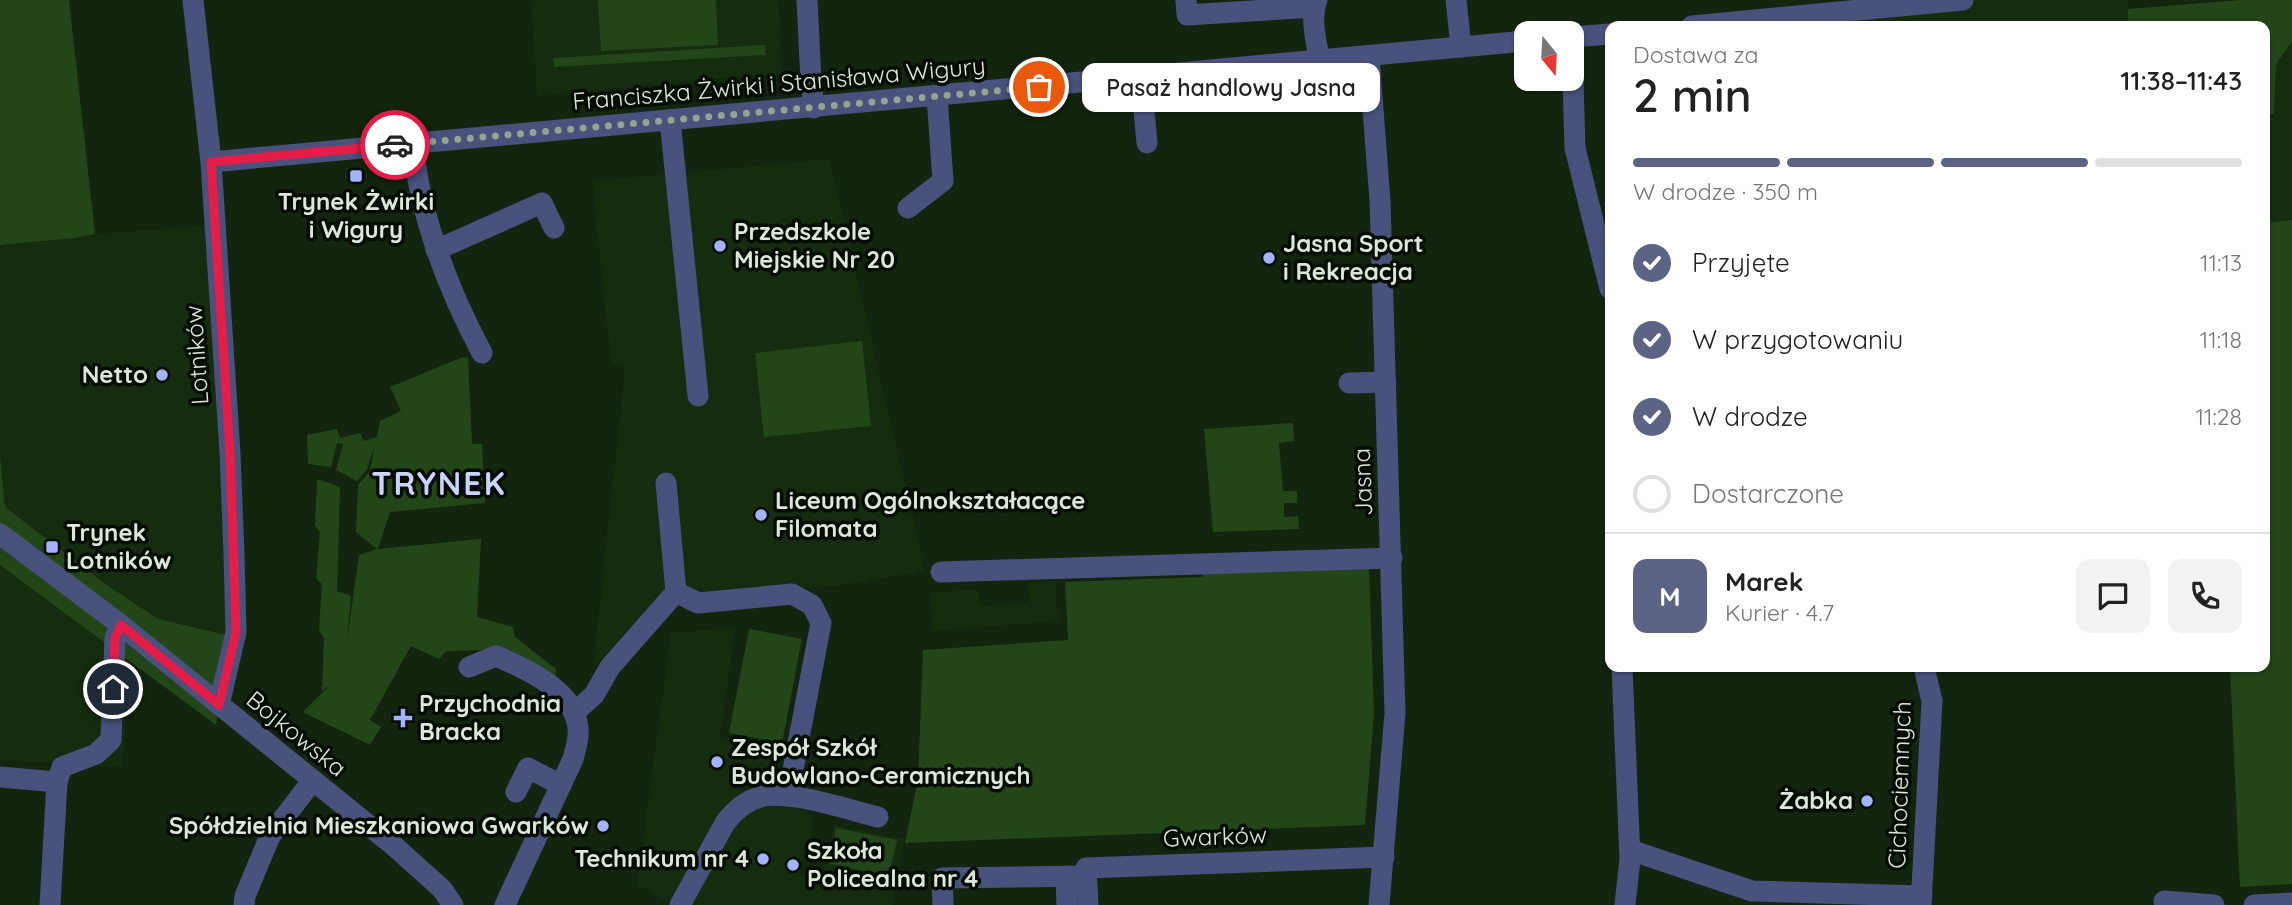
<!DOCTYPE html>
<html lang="pl">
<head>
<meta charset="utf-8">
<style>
  :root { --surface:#fff; --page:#f2f2f2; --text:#222; --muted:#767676; --line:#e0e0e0; --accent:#5c6385 }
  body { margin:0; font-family:Quicksand,sans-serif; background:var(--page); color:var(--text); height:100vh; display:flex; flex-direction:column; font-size:26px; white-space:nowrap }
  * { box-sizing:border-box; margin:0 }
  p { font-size:23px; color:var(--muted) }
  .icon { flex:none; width:38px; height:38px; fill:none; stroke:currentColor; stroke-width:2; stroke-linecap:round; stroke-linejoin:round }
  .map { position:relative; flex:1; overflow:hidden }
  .sheet { position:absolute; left:1605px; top:21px; width:665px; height:651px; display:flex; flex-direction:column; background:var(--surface); border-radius:14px; box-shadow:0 2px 5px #0004 }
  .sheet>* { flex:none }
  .needle { width:46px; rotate:162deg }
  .buttons { position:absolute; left:1514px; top:21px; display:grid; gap:14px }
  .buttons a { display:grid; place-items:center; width:70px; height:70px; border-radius:14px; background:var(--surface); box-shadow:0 2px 5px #0004; font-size:35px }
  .pin { position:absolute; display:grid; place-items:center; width:60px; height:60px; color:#fff; margin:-30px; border:4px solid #fff; border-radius:50%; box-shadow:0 2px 7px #0007 }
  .courier { position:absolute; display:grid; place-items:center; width:70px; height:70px; margin:-35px; border:5px solid #e11d48; border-radius:50%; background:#fff; color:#222; box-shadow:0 2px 9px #0007 }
  .bubble { position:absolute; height:49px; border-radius:14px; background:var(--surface); box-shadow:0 2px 5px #0004; font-size:23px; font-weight:600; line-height:49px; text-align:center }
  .summary em { font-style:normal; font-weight:600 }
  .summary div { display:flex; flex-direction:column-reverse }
  .summary { display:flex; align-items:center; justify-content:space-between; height:119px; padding:0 28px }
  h1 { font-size:46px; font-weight:600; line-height:52px }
  .bar { display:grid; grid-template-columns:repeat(4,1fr); gap:10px 7px; align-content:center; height:84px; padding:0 28px }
  .bar i { height:9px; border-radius:5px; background:var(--line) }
  .bar .on { background:var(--accent) }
  .bar p { grid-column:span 4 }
  .line { display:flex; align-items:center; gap:18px; padding:0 28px; border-top:2px solid var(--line) }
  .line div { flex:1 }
  .round { display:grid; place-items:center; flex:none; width:74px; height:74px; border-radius:14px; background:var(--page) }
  ol { padding:0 28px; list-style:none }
  li { display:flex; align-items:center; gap:21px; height:77px }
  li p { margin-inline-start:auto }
  li .icon { padding:7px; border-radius:50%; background:var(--accent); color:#fff; stroke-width:4 }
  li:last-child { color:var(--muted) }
  li i { width:38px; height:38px; border:4px solid var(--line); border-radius:50% }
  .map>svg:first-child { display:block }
  .built { fill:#152c0f }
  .green { fill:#234619 }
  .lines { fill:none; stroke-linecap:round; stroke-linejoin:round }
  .minor { stroke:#49517d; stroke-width:21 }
  .done { stroke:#95a491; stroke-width:7; stroke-dasharray:0 12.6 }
  .route { stroke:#e11d48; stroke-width:9 }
  .poi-dot { fill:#a3b2fd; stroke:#050c04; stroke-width:2.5 }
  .labels { text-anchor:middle; stroke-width:7; stroke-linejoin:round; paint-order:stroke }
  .street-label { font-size:24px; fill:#dbe8d8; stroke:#050c04 }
  .poi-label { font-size:24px; font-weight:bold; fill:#dbe8d8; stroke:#050c04; text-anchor:start }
  .district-label { font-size:32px; font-weight:bold; letter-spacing:2px; fill:#cad4ff; stroke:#050c04 }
</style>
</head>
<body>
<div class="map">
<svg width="2292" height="905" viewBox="0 0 2292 905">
  <rect width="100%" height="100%" fill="#13250e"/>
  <!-- built -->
  <g class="built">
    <polygon points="531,0 778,0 782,73 537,96"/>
    <polygon points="1963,0 2128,0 2128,26 1832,26 1831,12"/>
    <polygon points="2292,42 2292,220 2265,223 2264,115 2274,114 2276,64"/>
    <polygon points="830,159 925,571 835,586 693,596 662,592 593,668 625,371 621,366 611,364 592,181"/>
    <polygon points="209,225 227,635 158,619 101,581 5,507 0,455 0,245 75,238 95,234"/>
    <polygon points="0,565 128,659 123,767 0,760"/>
    <polygon points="1055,581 1058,621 933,631 930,593 978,589 980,606 1029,602 1028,583"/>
    <polygon points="735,627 720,739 782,748 777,777 741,788 748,802 790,806 812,815 809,849 804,848 799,874 822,878 834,825 905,839 892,905 674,905 637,885 671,633"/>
  </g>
  <!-- green -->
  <g class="green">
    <polygon points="0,0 69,0 95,234 75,238 0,245"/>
    <polygon points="598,0 716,0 718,45 601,51"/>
    <polygon points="2241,0 2292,0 2292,42 2276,64 2274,114 2265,115 2264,26 2128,26 2128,9"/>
    <polygon points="765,45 766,55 554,67 553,58"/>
    <polygon points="2292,220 2292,884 2240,887 2230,667 2264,667 2265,223"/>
    <polygon points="862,341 871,426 764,437 755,353"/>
    <polygon points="463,357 468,358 472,444 482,444 485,503 390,512 378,549 481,539 477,617 513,627 515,637 556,669 555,683 492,650 447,651 439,659 411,646 370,720 381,727 370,745 303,712 331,684 322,691 324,638 319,631 322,584 316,578 320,532 315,526 317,479 340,487 337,591 351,596 347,641 359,555 377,549 356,532 358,485 370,471 374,448 367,469 357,481 336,470 343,444 337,443 331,467 308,464 307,435 337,429 340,438 360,433 364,441 377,437 380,421 401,411 390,387"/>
    <polygon points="1293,423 1294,441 1279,443 1283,491 1297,491 1297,503 1284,503 1284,517 1298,516 1299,529 1213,532 1204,429"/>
    <polygon points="0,455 5,507 101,581 158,619 227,635 216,725 0,565"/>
    <polygon points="1369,567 1374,713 1365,825 905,843 918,779 923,650 1068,640 1065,582 1203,577 1203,572"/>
    <polygon points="749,629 802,639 782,743 729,733"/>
    <polygon points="836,828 897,840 889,876 829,864"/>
  </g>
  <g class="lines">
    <!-- minor -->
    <g class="minor">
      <polyline points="193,0 211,162 230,453 234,554 236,632 219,705"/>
      <polyline points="807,0 811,81 814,108"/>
      <polyline points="1186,0 1187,15 1314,7"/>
      <path d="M1317 0C1310 18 1316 42 1320 61"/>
      <polyline points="1456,0 1461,47"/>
      <polyline points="1692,26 1963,0"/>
      <polyline points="1572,37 1610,34"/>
      <polyline points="1572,49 1575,148 1610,289"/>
      <polyline points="1369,57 1380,201 1395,713 1379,905"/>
      <polyline points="1141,77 1147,143"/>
      <polyline points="670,120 698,396"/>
      <path d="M413 144C420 217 448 289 482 353"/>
      <polyline points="211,162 1526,41"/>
      <polyline points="908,208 943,181 937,96"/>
      <polyline points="436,250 542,203 554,228"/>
      <polyline points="1349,383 1386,382"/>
      <polyline points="0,534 121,625 393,845 442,889 453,905"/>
      <polyline points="941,572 1392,558"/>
      <polyline points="676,592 698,603 792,594 812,605 821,623 788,796"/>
      <path d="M469 667 496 656C529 670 582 694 578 737 577 745 575 752 573 759L505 905"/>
      <polyline points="1622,667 1630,859 1625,905"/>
      <polyline points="574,713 594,695 610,667 676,592 666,483"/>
      <polyline points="0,777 57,782"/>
      <polyline points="516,792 528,768 561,785"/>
      <polyline points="1630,850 1752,891 1922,896"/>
      <polyline points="1066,876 1067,905"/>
      <polyline points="2164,901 2214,905"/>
      <polyline points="50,905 57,782 62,767 96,754 111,740 115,638 121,625"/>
      <polyline points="244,905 245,896 270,836 313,780"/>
      <path d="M680 905 725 823C734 811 745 801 760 797 788 789 849 810 878 817"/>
      <polyline points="943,905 942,878 1086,876"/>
      <polyline points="1088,905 1086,868 1384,857"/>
      <polyline points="1921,905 1932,701 1924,667"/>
      <polyline points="2254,905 2292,903"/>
    </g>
  </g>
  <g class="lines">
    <!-- done -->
    <polyline class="done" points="395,145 1039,87"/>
    <!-- route -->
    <polyline class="route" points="113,689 115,638 121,625 219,705 236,632 230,453 211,162 395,145"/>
  </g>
  <!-- markers -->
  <g class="poi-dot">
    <rect x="349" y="169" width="14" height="14" rx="3.5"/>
    <circle cx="720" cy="246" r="7"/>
    <circle cx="1269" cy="258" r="7"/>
    <circle cx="162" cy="375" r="7"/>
    <circle cx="761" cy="515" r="7"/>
    <rect x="45" y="540" width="14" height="14" rx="3.5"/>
    <path d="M399.5 707.5h7v7h7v7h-7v7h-7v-7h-7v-7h7z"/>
    <circle cx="717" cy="762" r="7"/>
    <circle cx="1867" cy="801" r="7"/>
    <circle cx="603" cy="826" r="7"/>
    <circle cx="763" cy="859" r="7"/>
    <circle cx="793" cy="865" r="7"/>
  </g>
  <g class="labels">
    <!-- street labels -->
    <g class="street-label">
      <text transform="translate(779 84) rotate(-5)" y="8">Franciszka Żwirki i Stanisława Wigury</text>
      <text transform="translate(197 355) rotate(-94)" y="8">Lotników</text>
      <text transform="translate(1363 482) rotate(-92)" y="8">Jasna</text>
      <text transform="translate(296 734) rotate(39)" y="8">Bojkowska</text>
      <text transform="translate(1900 785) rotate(-88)" y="8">Cichociemnych</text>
      <text transform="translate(1215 837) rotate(-2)" y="8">Gwarków</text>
    </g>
    <!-- poi labels -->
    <g class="poi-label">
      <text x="356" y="210" text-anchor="middle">Trynek Żwirki<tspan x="356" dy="28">i Wigury</tspan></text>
      <text x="734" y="240">Przedszkole<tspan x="734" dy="28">Miejskie Nr 20</tspan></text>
      <text x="1283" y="252">Jasna Sport<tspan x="1283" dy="28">i Rekreacja</tspan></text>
      <text x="148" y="383" text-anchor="end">Netto</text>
      <text x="775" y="509">Liceum Ogólnokształacące<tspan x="775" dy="28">Filomata</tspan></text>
      <text x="66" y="541">Trynek<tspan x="66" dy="28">Lotników</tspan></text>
      <text x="419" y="712">Przychodnia<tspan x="419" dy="28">Bracka</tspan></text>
      <text x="731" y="756">Zespół Szkół<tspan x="731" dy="28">Budowlano-Ceramicznych</tspan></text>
      <text x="1853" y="809" text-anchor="end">Żabka</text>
      <text x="589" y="834" text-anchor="end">Spółdzielnia Mieszkaniowa Gwarków</text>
      <text x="807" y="859">Szkoła<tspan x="807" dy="28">Policealna nr 4</tspan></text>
      <text x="749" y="867" text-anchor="end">Technikum nr 4</text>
    </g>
    <!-- district labels -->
    <g class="district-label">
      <text x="439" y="495">TRYNEK</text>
    </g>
  </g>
</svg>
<div class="buttons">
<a><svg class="needle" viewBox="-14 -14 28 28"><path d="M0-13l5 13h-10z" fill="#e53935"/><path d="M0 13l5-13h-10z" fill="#767676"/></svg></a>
</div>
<div class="pin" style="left:1039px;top:87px;background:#ea580c"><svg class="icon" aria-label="bag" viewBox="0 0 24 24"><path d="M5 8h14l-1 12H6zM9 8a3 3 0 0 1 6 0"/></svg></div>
<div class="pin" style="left:113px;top:689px;background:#1f2937"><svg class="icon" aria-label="home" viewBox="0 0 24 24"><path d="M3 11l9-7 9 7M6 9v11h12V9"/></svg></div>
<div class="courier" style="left:395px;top:145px"><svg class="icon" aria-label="car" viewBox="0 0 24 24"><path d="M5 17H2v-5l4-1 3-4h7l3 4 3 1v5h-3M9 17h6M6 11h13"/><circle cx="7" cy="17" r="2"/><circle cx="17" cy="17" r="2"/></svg></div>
<div class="bubble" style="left:1082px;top:63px;width:298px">Pasaż handlowy Jasna</div>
<section class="sheet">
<div class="summary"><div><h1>2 min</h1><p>Dostawa za</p></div><em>11:38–11:43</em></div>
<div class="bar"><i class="on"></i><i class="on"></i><i class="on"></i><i></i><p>W drodze · 350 m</p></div>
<ol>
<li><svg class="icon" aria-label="check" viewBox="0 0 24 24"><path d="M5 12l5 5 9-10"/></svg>Przyjęte<p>11:13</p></li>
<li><svg class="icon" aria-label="check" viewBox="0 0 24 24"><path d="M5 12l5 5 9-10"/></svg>W przygotowaniu<p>11:18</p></li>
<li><svg class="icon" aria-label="check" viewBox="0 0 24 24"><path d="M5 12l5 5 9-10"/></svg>W drodze<p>11:28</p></li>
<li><i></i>Dostarczone</li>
</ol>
<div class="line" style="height:126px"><b class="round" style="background:var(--accent);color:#fff">M</b><div><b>Marek</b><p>Kurier · 4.7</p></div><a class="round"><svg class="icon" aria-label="chat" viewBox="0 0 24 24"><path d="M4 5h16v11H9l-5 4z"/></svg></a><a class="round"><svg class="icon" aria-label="phone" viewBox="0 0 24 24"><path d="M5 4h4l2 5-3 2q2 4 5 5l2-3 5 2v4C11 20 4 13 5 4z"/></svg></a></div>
</section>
</div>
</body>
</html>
